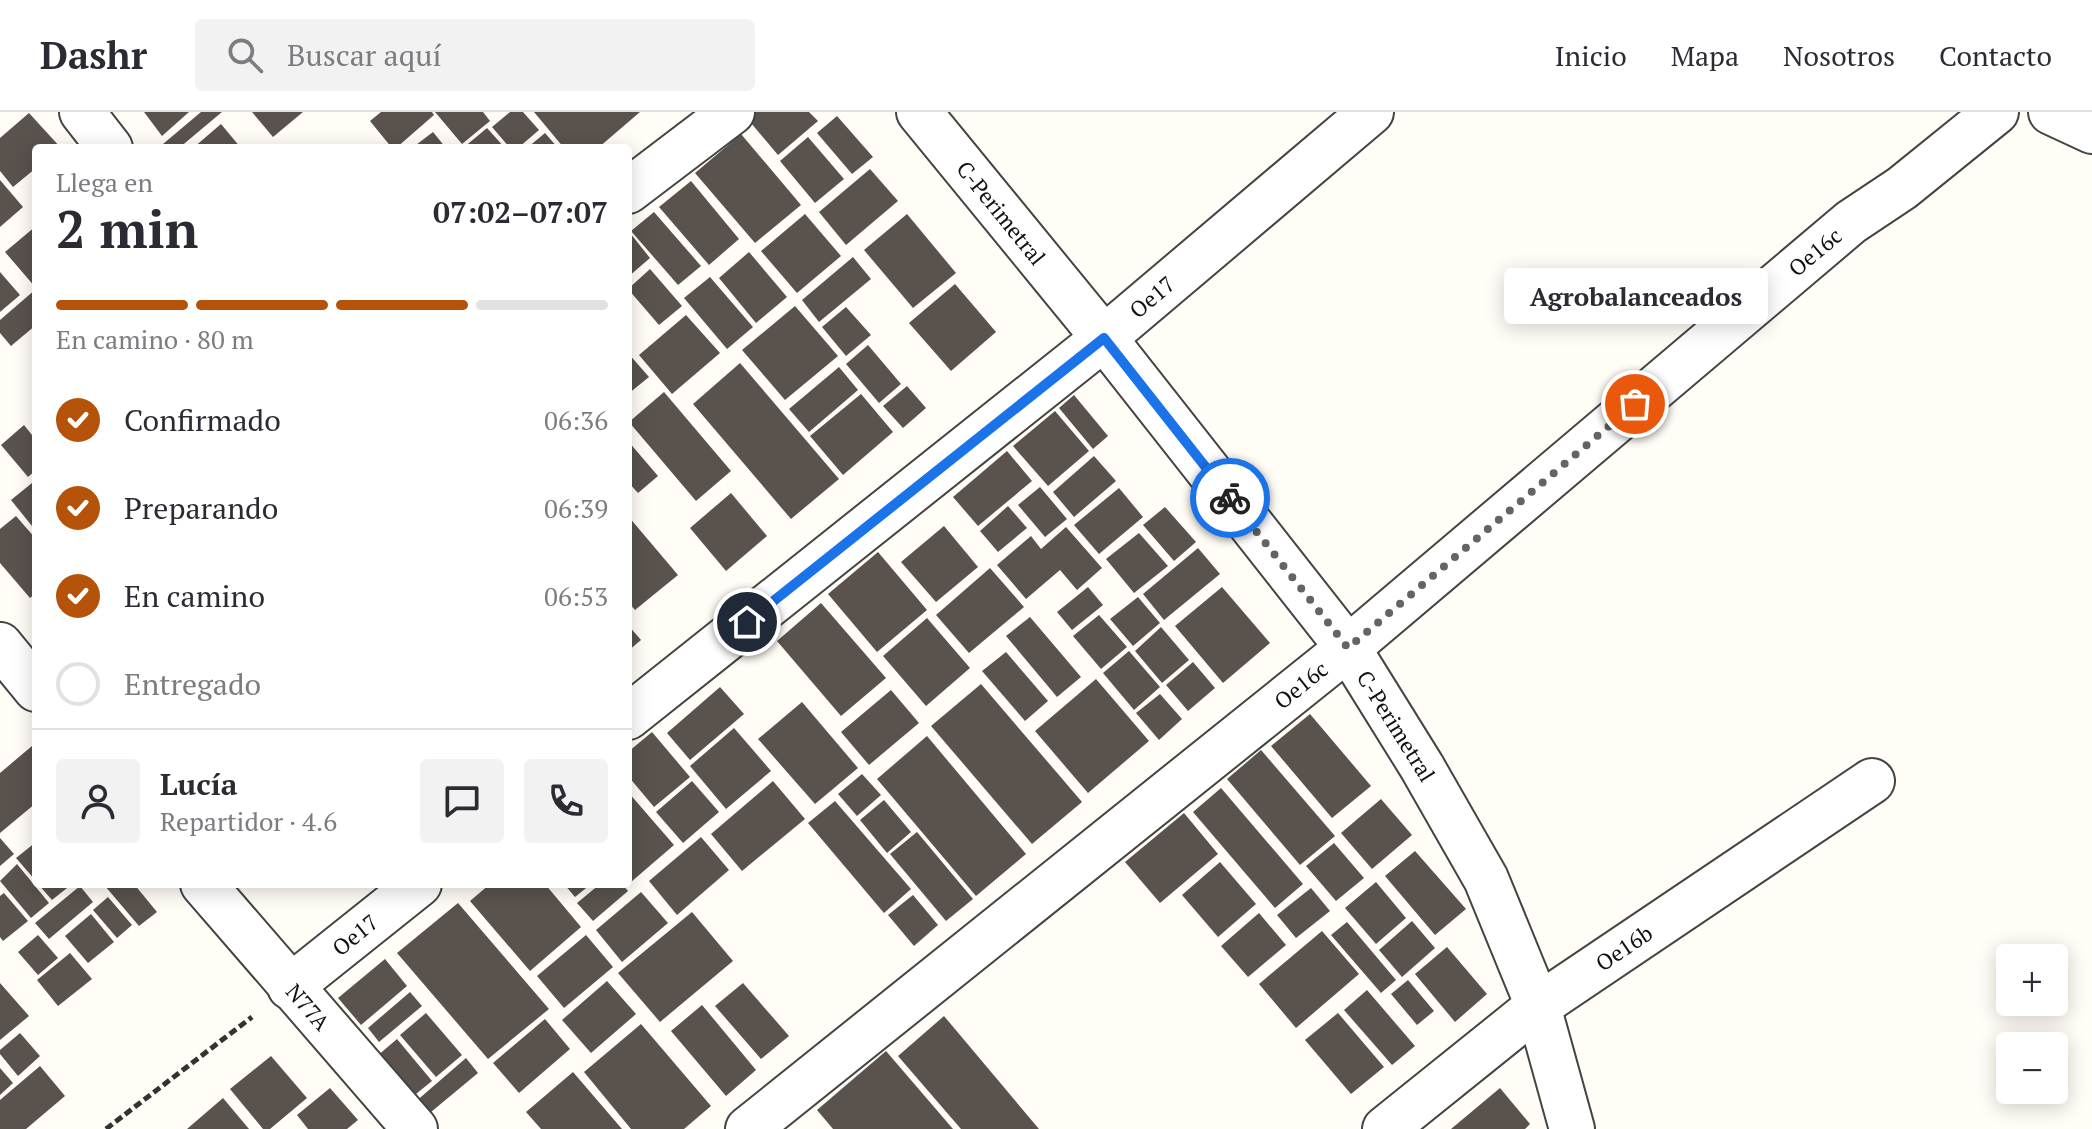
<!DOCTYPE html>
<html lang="es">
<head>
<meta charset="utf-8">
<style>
  :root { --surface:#fff; --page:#f2f2f3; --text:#2b2b33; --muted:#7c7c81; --line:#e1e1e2; --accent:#b45309 }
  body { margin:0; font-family:"PT Serif",serif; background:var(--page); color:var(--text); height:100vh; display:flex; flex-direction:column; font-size:30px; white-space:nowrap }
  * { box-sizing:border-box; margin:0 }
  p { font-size:26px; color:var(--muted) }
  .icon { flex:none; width:44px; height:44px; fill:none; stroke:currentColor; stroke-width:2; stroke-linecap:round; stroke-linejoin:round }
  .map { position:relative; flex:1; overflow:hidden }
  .panel { position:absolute; left:32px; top:32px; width:600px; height:744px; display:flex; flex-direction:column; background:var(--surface); border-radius:8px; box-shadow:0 4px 20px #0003 }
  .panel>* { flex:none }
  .buttons { position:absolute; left:1996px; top:832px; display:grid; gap:16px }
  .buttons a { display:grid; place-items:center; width:72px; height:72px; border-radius:8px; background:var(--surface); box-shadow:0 4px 20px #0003; font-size:40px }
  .pin { position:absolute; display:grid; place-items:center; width:68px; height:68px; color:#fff; margin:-34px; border:4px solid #fff; border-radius:50%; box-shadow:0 2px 8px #0007 }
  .courier { position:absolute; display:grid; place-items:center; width:80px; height:80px; margin:-40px; border:6px solid #1a73e8; border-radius:50%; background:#fff; color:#222; box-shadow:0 2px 10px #0007 }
  .bubble { position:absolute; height:56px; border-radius:8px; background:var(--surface); box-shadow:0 4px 20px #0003; font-size:26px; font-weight:700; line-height:56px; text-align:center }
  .summary em { font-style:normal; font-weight:700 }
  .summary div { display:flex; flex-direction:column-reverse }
  .summary { display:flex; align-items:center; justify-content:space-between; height:136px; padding:0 24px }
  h1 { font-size:52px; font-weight:700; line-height:60px }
  .bar { display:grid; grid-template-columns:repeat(4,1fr); gap:12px 8px; align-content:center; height:96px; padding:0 24px }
  .bar i { height:10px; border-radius:6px; background:var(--line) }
  .bar .on { background:var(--accent) }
  .bar p { grid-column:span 4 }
  .line { display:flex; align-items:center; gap:20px; padding:0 24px; border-top:2px solid var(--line) }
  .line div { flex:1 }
  .round { display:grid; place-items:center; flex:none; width:84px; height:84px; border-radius:8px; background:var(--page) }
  ol { padding:0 24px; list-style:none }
  li { display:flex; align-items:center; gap:24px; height:88px }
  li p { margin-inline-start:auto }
  li .icon { padding:8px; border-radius:50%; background:var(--accent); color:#fff; stroke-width:4 }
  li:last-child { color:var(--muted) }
  li i { width:44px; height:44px; border:4px solid var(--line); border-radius:50% }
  header { display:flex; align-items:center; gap:48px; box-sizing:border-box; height:112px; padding:0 40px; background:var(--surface); border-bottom:2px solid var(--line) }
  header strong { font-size:38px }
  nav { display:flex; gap:44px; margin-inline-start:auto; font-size:28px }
  .search { width:560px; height:72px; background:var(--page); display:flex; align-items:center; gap:20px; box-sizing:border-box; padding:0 28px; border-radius:8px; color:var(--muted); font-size:30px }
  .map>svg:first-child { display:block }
  .building { fill:#5a524d }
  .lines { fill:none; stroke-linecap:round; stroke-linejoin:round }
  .minor-casing { stroke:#444; stroke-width:48 }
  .path { stroke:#333; stroke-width:5; stroke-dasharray:8 4; stroke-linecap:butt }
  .minor { stroke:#fff; stroke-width:44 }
  .done { stroke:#646461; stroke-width:8; stroke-dasharray:0 14.4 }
  .route { stroke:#1a73e8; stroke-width:10 }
  .labels { text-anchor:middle; stroke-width:8; stroke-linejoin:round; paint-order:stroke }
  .street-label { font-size:22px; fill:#111; stroke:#fff }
</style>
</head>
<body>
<header>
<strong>Dashr</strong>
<div class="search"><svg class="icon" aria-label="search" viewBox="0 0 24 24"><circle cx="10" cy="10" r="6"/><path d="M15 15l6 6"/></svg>Buscar aquí</div>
<nav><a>Inicio</a><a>Mapa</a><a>Nosotros</a><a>Contacto</a></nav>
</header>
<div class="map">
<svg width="2092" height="1017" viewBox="0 0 2092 1017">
  <rect width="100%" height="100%" fill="#fffdf5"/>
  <!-- building -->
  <g class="building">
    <polygon points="144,0 189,0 162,24"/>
    <polygon points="201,0 222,0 179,36 166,36 163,32"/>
    <polygon points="252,0 303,0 273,25"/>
    <polygon points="381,0 432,0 434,3 396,36 392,36 370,9"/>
    <polygon points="435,0 483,0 490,9 462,32"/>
    <polygon points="510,0 523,0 539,18 518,36 510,36 492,15"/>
    <polygon points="534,0 640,0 598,36 564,36"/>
    <polygon points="752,0 809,0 818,9 778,43 746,5"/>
    <polygon points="29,1 61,36 36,36 36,56 13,75 0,59 0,26"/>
    <polygon points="837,4 873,45 852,62 817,21"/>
    <polygon points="221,12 241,36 193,36"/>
    <polygon points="487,16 505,36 463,36"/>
    <polygon points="433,20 446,36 412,36"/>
    <polygon points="545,21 558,36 527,36"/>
    <polygon points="741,22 801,93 755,131 695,61"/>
    <polygon points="808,25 844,67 815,91 780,49"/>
    <polygon points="870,57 898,89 846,133 819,100"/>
    <polygon points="0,68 23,95 0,115"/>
    <polygon points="691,69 739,127 709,153 659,95"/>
    <polygon points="654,100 701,154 678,173 631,119"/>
    <polygon points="805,102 841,144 797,181 761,139"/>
    <polygon points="907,102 956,161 913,196 864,138"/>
    <polygon points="36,114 36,176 5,140"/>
    <polygon points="630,121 650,146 628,165 628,123"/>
    <polygon points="749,140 787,185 756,211 719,166"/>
    <polygon points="853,145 871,167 819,210 802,188"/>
    <polygon points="650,157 682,194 659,213 628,177"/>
    <polygon points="0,160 20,183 0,200"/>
    <polygon points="710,165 753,215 727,237 684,186"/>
    <polygon points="955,172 996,220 951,259 909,211"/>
    <polygon points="36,177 36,213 11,234 0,221 0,208"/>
    <polygon points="795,194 838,244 785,288 742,238"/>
    <polygon points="846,195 871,223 846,244 822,215"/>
    <polygon points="686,203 720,241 672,282 639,243"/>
    <polygon points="868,233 901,272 879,291 846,252"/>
    <polygon points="628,241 649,265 628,282"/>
    <polygon points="740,251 839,367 791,407 693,292"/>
    <polygon points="839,255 858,278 809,320 789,297"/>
    <polygon points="907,274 926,296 903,316 883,294"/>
    <polygon points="664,280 731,359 696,389 629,310"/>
    <polygon points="861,282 893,320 843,363 810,324"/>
    <polygon points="1074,283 1108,324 1093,337 1059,296"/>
    <polygon points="1055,299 1089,339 1048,374 1013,334"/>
    <polygon points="24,313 36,328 36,358 28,365 1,333"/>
    <polygon points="628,329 658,364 638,381 628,370"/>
    <polygon points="1007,339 1032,369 978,414 953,385"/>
    <polygon points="1094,344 1116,369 1074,405 1053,380"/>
    <polygon points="32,371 36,375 36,419 11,388"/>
    <polygon points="1040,375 1067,407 1045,425 1018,393"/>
    <polygon points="1119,376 1143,405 1099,442 1074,413"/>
    <polygon points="731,381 767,424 726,459 690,416"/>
    <polygon points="1008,394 1027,416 998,440 980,419"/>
    <polygon points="1165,395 1196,430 1174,449 1143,413"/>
    <polygon points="16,404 36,427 36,481 30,486 0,451 0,417"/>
    <polygon points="628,404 678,463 635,498 628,490"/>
    <polygon points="944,414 978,455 936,490 901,450"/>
    <polygon points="1066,415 1102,456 1077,478 1060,458 1026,487 997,453 1031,424 1041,437"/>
    <polygon points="1139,421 1168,454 1134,481 1106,447"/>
    <polygon points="1198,436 1220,462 1164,508 1143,482"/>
    <polygon points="878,440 927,498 877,540 828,482"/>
    <polygon points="990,456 1024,495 969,541 936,503"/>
    <polygon points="1088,475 1103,493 1072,518 1057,500"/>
    <polygon points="1222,475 1270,531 1223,571 1175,514"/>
    <polygon points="1138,485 1160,511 1133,534 1110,507"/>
    <polygon points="821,491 886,566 841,604 777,529"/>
    <polygon points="1099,503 1127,535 1101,557 1073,524"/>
    <polygon points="1030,505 1081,565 1057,585 1006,524"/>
    <polygon points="927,506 970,556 926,594 883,544"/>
    <polygon points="628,513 641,528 628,539"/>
    <polygon points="1161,515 1189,548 1162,571 1135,539"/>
    <polygon points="1129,539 1160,575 1134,598 1103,561"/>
    <polygon points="1006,540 1048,589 1025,609 982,559"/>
    <polygon points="1193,550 1215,576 1188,599 1166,573"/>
    <polygon points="1096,567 1149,629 1088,681 1035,619"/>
    <polygon points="981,572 1082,690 1032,732 931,614"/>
    <polygon points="720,575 744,602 690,648 667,621"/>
    <polygon points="891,578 919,611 869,653 841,620"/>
    <polygon points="1160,582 1182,607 1159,628 1136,601"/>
    <polygon points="802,590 858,656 815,692 758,627"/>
    <polygon points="1310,602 1371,674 1332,706 1271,634"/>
    <polygon points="734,616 771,659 726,697 690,654"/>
    <polygon points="652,620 690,665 654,695 628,664 628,640"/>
    <polygon points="927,624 1026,742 976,784 877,667"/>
    <polygon points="32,634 36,639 36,691 0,721 0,661"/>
    <polygon points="1261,638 1335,724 1300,753 1227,667"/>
    <polygon points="862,662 881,683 857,704 838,682"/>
    <polygon points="692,669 719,700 683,731 656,700"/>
    <polygon points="773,669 805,707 742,759 711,722"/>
    <polygon points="1221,676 1303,772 1275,796 1193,700"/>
    <polygon points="628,680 674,733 631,770 628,766"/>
    <polygon points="1381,687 1412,723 1372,757 1341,721"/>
    <polygon points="884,688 911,720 887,741 860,708"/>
    <polygon points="835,689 911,777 884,801 808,711"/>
    <polygon points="1184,701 1218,742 1160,791 1125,750"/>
    <polygon points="917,720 973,787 946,809 890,742"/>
    <polygon points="701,725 729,758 677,803 649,769"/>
    <polygon points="0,726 14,742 0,754"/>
    <polygon points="36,730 36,769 16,746"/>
    <polygon points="1334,731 1364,766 1336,789 1306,754"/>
    <polygon points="1415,739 1466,797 1435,823 1385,764"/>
    <polygon points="1220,750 1256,792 1218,825 1182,783"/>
    <polygon points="17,752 49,791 31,806 0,769"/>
    <polygon points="1376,770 1406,806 1376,832 1345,796"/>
    <polygon points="38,772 72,772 52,788"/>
    <polygon points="107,772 134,772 157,800 139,814 105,774"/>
    <polygon points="490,772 545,772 581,815 530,859 470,789"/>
    <polygon points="564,772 591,772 575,785"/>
    <polygon points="600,772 622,772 628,779 593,809 577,791"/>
    <polygon points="80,774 93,790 49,827 35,811"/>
    <polygon points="1311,776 1330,799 1296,826 1277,803"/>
    <polygon points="641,780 668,811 622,850 596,818"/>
    <polygon points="4,781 28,809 3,829 0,825 0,784"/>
    <polygon points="913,783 938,813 914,834 888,803"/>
    <polygon points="108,785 132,813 117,826 93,798"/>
    <polygon points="458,791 549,897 488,947 397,841"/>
    <polygon points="692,800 733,849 660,910 618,861"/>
    <polygon points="1259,801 1286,833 1248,865 1221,834"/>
    <polygon points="91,802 114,830 88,851 65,824"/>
    <polygon points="1412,809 1435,836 1402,865 1379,838"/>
    <polygon points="1347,810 1396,868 1381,881 1331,823"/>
    <polygon points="1322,819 1359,862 1296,916 1259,872"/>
    <polygon points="38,823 58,846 38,863 18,840"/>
    <polygon points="586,823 613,855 564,896 537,864"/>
    <polygon points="1447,835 1487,882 1455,910 1415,862"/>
    <polygon points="70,841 92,867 58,894 37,868"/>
    <polygon points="385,847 407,874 361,913 338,886"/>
    <polygon points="1408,868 1434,899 1417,913 1391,882"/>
    <polygon points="607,869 636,902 591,941 562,908"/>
    <polygon points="0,871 29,904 0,928"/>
    <polygon points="743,871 789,924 761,947 715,894"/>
    <polygon points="1367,878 1415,934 1392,953 1344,898"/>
    <polygon points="410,880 422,894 379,930 368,916"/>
    <polygon points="702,893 756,958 726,984 671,919"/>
    <polygon points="426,901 462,943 436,965 400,923"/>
    <polygon points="1338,901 1384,955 1351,982 1305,928"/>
    <polygon points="944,904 1039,1017 961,1017 898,944"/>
    <polygon points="545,907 570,937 519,981 493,951"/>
    <polygon points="641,912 711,994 684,1017 631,1017 584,960"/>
    <polygon points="20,921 40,944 18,964 0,942 0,938"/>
    <polygon points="397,927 432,969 411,986 376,945"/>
    <polygon points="886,939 953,1017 833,1017 817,998"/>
    <polygon points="271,944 307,986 270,1017 263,1017 230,977"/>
    <polygon points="466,946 478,961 425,1005 414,991"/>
    <polygon points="40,954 65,984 26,1017 0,1017 0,988"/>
    <polygon points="0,956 13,971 0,983"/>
    <polygon points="573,960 622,1017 541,1017 526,1000"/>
    <polygon points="330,976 358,1008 347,1017 308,1017 297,1003"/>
    <polygon points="1500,976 1530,1012 1525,1017 1451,1017"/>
    <polygon points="223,986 249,1017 187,1017"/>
  </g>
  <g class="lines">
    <!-- minor casing -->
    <g class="minor-casing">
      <g id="minor">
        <polyline points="82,0 110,36"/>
        <polyline points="919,0 1104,226 1348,536 1422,655 1486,767 1538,894 1572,1017"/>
        <polyline points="2051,0 2092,19"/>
        <polyline points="628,79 732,0"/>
        <polyline points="0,533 36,577"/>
        <polyline points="628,605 1104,226 1371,0"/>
        <polyline points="203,772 415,1017"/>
        <polyline points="290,875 419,772"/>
        <polyline points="748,1017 1348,536 1851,110 1902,76 1996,0"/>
        <polyline points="1385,1017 1538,894 1872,669"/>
      </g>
    </g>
    <!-- path -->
    <polyline class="path" points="106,1017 252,905"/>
    <!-- minor -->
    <use href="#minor" class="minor"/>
  </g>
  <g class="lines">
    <!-- done -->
    <polyline class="done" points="1230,386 1348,536 1635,292"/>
    <!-- route -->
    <polyline class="route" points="747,510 1104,226 1230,386"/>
  </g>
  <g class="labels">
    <!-- street labels -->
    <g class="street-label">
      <text transform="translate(1001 101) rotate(51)" y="8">C-Perimetral</text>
      <text transform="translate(1815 140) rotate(-40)" y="8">Oe16c</text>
      <text transform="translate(1152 185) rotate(-40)" y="8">Oe17</text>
      <text transform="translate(1301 573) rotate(-39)" y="8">Oe16c</text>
      <text transform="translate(1396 614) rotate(58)" y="8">C-Perimetral</text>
      <text transform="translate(355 823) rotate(-39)" y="8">Oe17</text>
      <text transform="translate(1624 836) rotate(-34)" y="8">Oe16b</text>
      <text transform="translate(308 895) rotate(49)" y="8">N77A</text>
    </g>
  </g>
</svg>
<div class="buttons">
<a>+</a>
<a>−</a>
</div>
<div class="pin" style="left:1635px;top:292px;background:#ea580c"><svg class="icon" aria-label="bag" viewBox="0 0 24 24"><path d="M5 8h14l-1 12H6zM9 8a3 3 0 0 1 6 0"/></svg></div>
<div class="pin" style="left:747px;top:510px;background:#1f2937"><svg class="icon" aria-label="home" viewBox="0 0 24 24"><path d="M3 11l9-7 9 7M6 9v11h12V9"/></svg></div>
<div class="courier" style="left:1230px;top:386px"><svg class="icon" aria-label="bike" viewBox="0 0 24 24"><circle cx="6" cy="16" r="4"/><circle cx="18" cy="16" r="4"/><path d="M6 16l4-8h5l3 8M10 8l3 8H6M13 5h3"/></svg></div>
<div class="bubble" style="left:1504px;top:156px;width:264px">Agrobalanceados</div>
<section class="panel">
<div class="summary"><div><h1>2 min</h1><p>Llega en</p></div><em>07:02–07:07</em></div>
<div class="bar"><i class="on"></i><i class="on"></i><i class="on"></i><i></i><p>En camino · 80 m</p></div>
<ol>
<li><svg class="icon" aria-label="check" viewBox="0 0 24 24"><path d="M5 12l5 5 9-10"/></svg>Confirmado<p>06:36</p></li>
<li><svg class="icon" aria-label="check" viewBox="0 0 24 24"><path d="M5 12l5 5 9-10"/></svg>Preparando<p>06:39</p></li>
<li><svg class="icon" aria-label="check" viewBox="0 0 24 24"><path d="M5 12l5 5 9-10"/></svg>En camino<p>06:53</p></li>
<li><i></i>Entregado</li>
</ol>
<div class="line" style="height:144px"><a class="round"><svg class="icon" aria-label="person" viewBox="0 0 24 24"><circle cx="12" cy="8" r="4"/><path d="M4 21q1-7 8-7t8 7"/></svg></a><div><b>Lucía</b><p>Repartidor · 4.6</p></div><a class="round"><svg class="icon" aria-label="chat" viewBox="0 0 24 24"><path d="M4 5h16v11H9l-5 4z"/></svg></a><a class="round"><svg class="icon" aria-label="phone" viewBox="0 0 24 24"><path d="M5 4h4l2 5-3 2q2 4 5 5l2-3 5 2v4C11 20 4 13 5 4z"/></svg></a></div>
</section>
</div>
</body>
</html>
